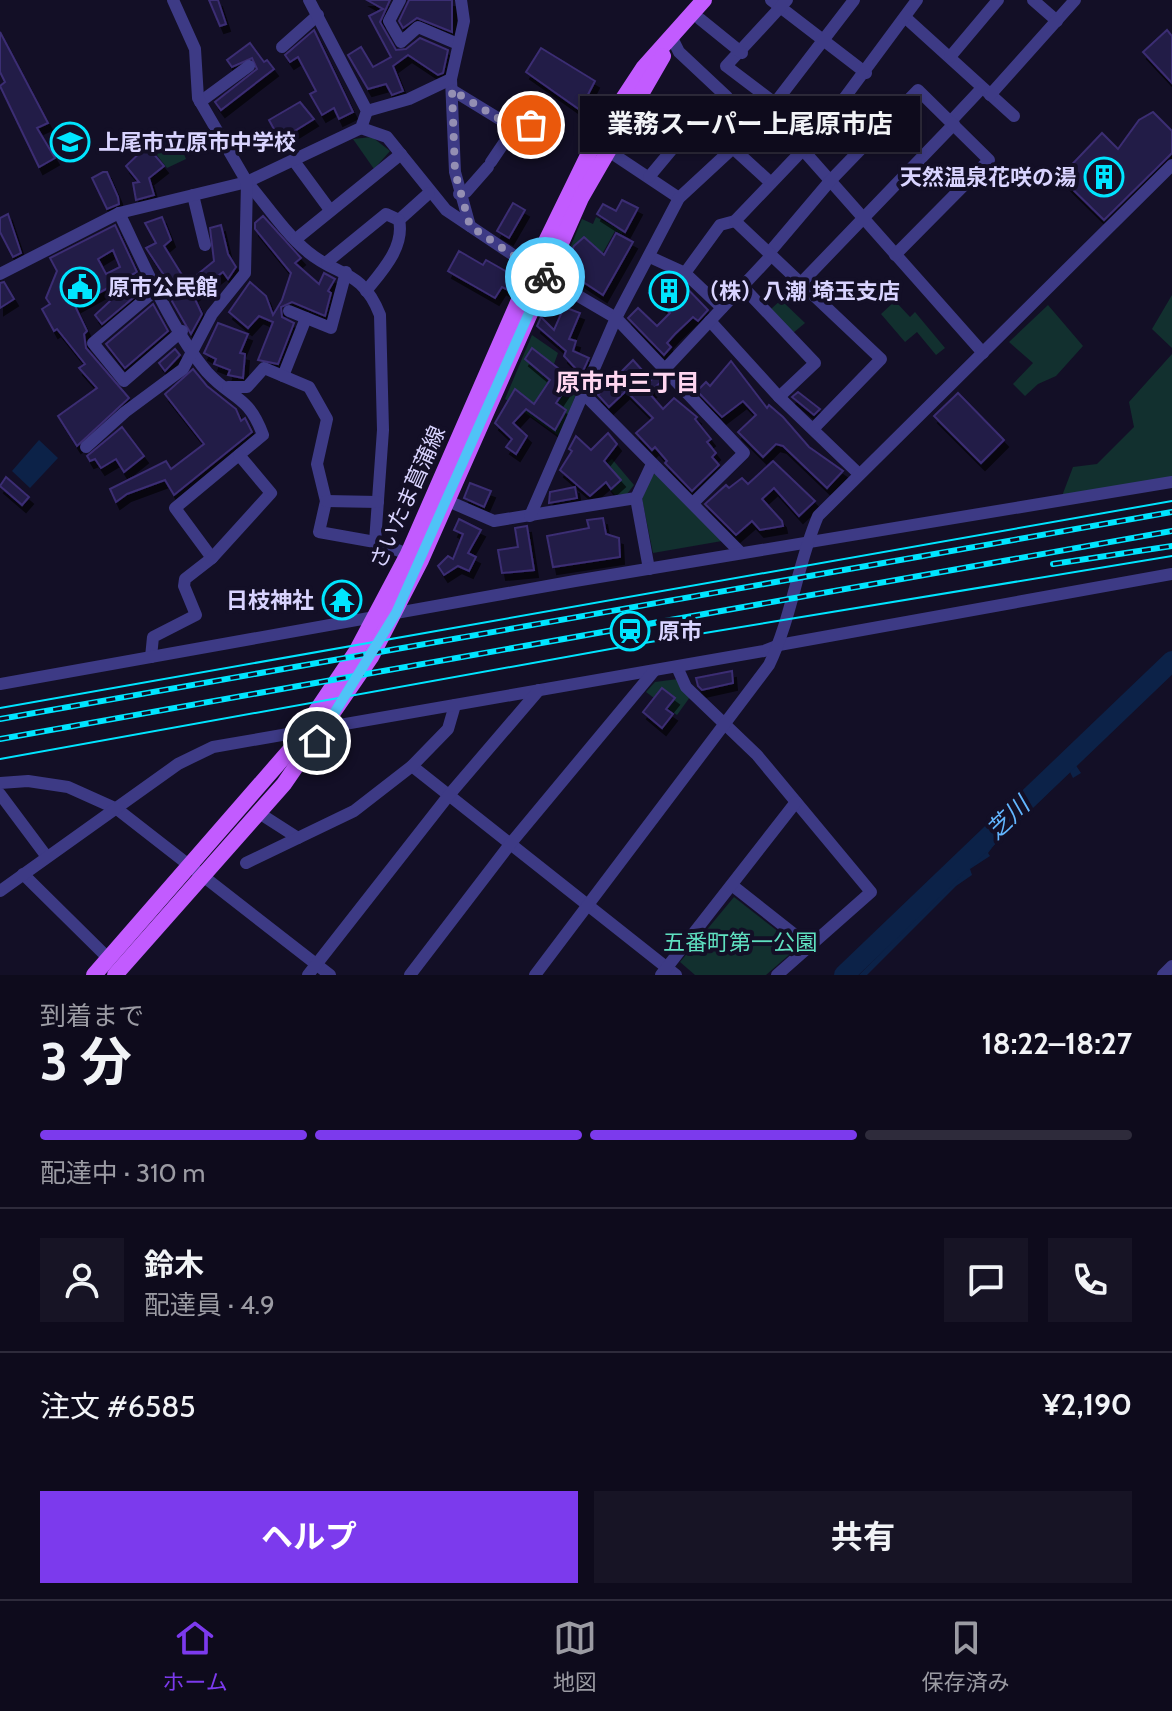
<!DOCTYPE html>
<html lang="ja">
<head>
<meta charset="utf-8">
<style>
  :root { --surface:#0e0b1c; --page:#171425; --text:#f1f3f6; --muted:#9b9ba3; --line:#2e2b3b; --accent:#7c3aed }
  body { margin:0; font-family:Cabin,"Noto Sans JP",sans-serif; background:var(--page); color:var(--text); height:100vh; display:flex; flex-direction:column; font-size:30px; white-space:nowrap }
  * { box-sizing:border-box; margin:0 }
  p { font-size:26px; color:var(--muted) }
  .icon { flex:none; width:44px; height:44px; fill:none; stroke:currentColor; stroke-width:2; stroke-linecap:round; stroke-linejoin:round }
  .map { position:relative; height:975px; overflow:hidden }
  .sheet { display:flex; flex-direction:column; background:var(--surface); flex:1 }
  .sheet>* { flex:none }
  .pin { position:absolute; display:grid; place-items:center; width:68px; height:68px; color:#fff; margin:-34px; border:4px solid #fff; border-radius:50%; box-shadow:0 2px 8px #0007 }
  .courier { position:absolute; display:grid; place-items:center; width:80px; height:80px; margin:-40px; border:6px solid #4fc3f7; border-radius:50%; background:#fff; color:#222; box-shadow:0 2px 10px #0007 }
  .bubble { position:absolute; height:56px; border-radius:0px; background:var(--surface); box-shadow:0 2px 6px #0004,0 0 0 2px var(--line); font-size:26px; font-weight:700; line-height:56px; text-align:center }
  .headline em { font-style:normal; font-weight:700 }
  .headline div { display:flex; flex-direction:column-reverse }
  .headline { display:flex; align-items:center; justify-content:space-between; height:136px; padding:0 40px }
  h1 { font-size:52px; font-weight:700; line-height:60px }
  .bar { display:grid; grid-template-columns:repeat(4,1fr); gap:12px 8px; align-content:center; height:96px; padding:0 40px }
  .bar i { height:10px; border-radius:6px; background:var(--line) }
  .bar .current { background:var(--accent) }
  .bar p { grid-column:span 4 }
  .line { display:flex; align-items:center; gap:20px; padding:0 40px; border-top:2px solid var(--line) }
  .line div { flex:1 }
  .round { display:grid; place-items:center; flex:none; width:84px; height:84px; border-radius:0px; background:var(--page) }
  .button { display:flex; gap:16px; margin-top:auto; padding:16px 40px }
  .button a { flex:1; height:92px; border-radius:0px; background:var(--accent); color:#fff; font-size:32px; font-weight:700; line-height:92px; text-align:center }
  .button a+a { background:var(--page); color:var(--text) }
  .dock { display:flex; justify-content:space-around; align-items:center; height:112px; border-top:2px solid var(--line); background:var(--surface); font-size:22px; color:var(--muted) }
  .dock a { display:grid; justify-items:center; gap:4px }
  .dock .current { color:var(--accent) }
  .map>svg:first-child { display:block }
  .green { fill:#12302f }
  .water { fill:#0c2248 }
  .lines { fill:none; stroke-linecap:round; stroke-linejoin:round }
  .river { stroke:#0c2248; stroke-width:20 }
  .building { fill:#241b47; stroke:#3b2d73; stroke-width:2; fill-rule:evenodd; filter:url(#shadow) }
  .minor { stroke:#3d3a85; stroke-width:12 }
  .major { stroke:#c25bff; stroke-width:16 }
  .tram { stroke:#00e5ff; stroke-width:2 }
  .rail-casing { stroke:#00e5ff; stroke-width:6 }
  .rail { stroke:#130f26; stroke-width:3; stroke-dasharray:9; stroke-linecap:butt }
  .done { stroke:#948fb3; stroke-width:8; stroke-dasharray:0 14.4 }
  .route { stroke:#4fc3f7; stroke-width:10 }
  .labels { text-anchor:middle; stroke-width:8; stroke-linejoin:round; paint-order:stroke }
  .poi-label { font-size:22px; font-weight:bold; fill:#d9d4ff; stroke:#130f26; text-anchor:start }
  .street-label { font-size:22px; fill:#d9d4ff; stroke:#130f26 }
  .park-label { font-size:22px; fill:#5fe0c0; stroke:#130f26 }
  .neighbourhood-label { font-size:24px; font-weight:bold; fill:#ffd6f0; stroke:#130f26 }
  .water-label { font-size:24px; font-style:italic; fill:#62b6ff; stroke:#130f26 }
</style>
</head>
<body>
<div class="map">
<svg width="1172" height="975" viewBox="0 0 1172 975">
  <defs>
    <filter id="shadow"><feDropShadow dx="4" dy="7" stdDeviation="0" flood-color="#0009"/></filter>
  </defs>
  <rect width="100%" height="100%" fill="#130f26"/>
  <!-- green -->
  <g class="green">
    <polygon points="174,130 186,159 167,168 147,142"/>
    <polygon points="372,137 390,151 374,169 353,139"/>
    <polygon points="596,217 617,228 620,224 625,227 622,234 615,231 596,265 570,248 582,219 593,224"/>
    <polygon points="1172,295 1172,348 1152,329"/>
    <polygon points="781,300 805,323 793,333 771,309"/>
    <polygon points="895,301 910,317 915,312 945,348 936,355 917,332 905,342 881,314"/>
    <polygon points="1048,305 1083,346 1056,376 1038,384 1025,396 1013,384 1033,363 1009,342"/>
    <polygon points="532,335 558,353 554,364 580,385 559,436 505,399"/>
    <polygon points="1172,354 1172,477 1062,496 1073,467 1097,464 1134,427 1129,402"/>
    <polygon points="612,459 634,485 627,494 615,495 596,473"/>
    <polygon points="655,474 722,541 653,553 642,499 651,475"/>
    <polygon points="678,679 690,697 677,715 646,692 655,682"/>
    <polygon points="734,897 798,947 766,975 695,975 680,962"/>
  </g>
  <!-- water -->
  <g class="water">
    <polygon points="39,440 58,458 30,488 12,471"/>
    <polygon points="1172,659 1171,671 1075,764 1081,773 1073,778 1070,772 995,844 988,853 990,856 970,869 972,875 956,886 867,975 859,975 912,922 906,914 912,911 915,920 967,860 1045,790 1068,762"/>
  </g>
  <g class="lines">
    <!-- river -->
    <polyline class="river" points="844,975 1172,661"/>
  </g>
  <!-- building -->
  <g class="building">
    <polygon points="209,0 218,0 226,24 220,26"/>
    <polygon points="367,0 390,0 380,22 396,50 406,49 420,38 448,50 443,73 438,75 408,55 393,66 403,91 392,95 386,84 368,89 348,55 361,47 373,67 391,57 369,16 383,9"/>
    <polygon points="409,0 452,0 452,32 417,18 403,28 399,21"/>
    <polygon points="314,30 353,112 339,119 334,108 322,115 310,94 316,91 298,57 290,62 285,55"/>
    <polygon points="1167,30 1172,36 1172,83 1143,52"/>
    <polygon points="0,32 48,123 37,128 55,158 39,167 0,86 5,82 0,72"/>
    <polygon points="250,43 264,62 267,60 274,69 221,110 215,102 257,69 252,58 232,67 227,60"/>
    <polygon points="541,48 595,81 580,110 526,72"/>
    <polygon points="300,102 314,119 280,140 269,120"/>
    <polygon points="1153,112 1172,131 1172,153 1104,220 1060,177 1102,133 1118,149 1139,120"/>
    <polygon points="147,146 164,166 149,178 154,195 136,200 133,183 139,182 126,166"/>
    <polygon points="103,172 107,172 118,197 119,204 107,209 92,178"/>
    <polygon points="622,200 638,208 625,232 597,214 603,204 616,211"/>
    <polygon points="513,203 525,210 509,238 497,231"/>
    <polygon points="8,214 21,253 13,257 0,232 0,218"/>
    <polygon points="263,216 301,258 295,263 319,284 324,273 335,279 328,291 331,293 325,316 292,302 281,307 282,317 294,323 278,364 258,360 273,322 259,316 248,328 229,312 250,282 266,296 273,315 282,300 291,273 255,229 255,223"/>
    <polygon points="162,217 171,240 164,246 187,283 214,261 210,228 221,225 228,254 236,267 228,279 223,272 193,295 202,314 191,334 169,296 175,292 146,248 156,243 145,223"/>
    <path d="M115 225 137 272 75 306 87 331 84 334 86 348 129 398 77 446 58 416 97 388 79 368 85 364 57 329 54 331 42 309 50 304 46 298 57 271 50 258ZM113 250 120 267 106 274 98 259Z"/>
    <polygon points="616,233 633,242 603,295 562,268 574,246 584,237 604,255"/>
    <polygon points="459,251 483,265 486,260 509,273 507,279 512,283 508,290 502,287 495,298 448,271"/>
    <polygon points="138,275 145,288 102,324 95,315"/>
    <polygon points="667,275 680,281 708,310 698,321 693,317 675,334 667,343 671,347 664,355 628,318 638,308 657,326 670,313 649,293"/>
    <polygon points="4,282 14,299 0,308 0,283"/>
    <polygon points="153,304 168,331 125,368 106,344"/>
    <polygon points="564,307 580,313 569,339 576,341 573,351 589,358 583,371 578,371 564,356 566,351 537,326 541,317 554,330"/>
    <polygon points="218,323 248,334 240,353 245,354 243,378 228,375 230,370 214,364 216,359 204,353"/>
    <polygon points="532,348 572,379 556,403 566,410 555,430 526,409 513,423 527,436 516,454 506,447 512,439 495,423 515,389 534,404 550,380 525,359"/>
    <polygon points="175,349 180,355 165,371 159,363"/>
    <polygon points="633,360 651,380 657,375 663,380 649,393 663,409 674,398 697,417 695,419 711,439 707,442 716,453 712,457 719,465 692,491 665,463 667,461 655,447 652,450 636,433 653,418 626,391 609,407 598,395"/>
    <polygon points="731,361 767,408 769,405 783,417 809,447 843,471 827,488 783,446 776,444 763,457 738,432 756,415 743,401 722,417 697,391 706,382 710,386"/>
    <polygon points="193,369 207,386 236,409 241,421 245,418 252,432 174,495 165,480 127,494 116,502 110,489 166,461 171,469 204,444 165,394"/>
    <polygon points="798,392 820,409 814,415 792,397"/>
    <polygon points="958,393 1004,440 981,463 934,416"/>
    <polygon points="122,427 144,456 124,472 116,459 101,468 95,459 90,461 87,456"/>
    <polygon points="608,433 617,444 604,461 621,480 611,489 606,482 590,496 560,470 572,451 569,449 576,436 591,450"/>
    <polygon points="773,461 815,501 799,516 774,488 762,499 782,521 783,526 760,530 752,521 736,535 705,504 726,485 729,488 742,478 748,484"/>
    <polygon points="6,477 29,497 22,505 0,486"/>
    <polygon points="470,483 491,491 484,507 464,498"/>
    <polygon points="575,487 577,498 549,503 550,492"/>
    <polygon points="603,518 606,534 619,538 620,557 553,567 547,536 589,528 587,520"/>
    <polygon points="459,519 481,530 468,553 476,557 469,571 458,566 444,575 438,566 448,556 453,559 463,534 454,530"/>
    <polygon points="527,526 534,570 502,573 498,550 518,547 515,528"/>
    <polygon points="732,671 733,683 702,690 698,686 696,678"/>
    <polygon points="662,688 675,698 666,709 673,714 662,728 643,712"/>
  </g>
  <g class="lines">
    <!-- minor -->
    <g class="minor">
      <polyline points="400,0 389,21 401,42 418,27 458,44"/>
      <polyline points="771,0 866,73"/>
      <polyline points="787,0 726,66 817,135"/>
      <polyline points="1033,0 1057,21"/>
      <polyline points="700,19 742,53"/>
      <polyline points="907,19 1014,116"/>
      <polyline points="672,38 679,52 727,97 706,123"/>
      <polyline points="282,47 318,15"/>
      <polyline points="950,57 998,0"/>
      <polyline points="451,79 455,172 470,226"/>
      <polyline points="452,90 514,128 522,118 531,125"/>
      <polyline points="990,95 1075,0"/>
      <polyline points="200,102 249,66"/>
      <polyline points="775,103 854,0"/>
      <polyline points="367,111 409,99 451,79 464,21 461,0"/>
      <polyline points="951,121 982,88"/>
      <polyline points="361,128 387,137 446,210 546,277 616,318 744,453 693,503"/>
      <polyline points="607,150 679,198"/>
      <polyline points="803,150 983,353"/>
      <polyline points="294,161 330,210"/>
      <polyline points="491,162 514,128"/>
      <polyline points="649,177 699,117 771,183"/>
      <path d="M247 182C266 204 285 233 308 252 338 277 362 269 380 315L383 430 375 542 408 554"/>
      <polyline points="459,194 466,192 488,167"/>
      <polyline points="193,195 205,245"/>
      <path d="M119 213C143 262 172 331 207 372 232 400 248 394 263 435L175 508 212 558"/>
      <polyline points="296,239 401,154"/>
      <polyline points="650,257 685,273 722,308"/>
      <polyline points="327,262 386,214 399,220 429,193"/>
      <polyline points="685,273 720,225 735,221"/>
      <polyline points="0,274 119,213 247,182 361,128 367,111 309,0"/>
      <polyline points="801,283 954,124"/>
      <polyline points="742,286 815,363 779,397"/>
      <polyline points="157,289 93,343 124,381 182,331"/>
      <path d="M366 291C382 271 405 247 399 220"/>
      <polyline points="289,311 331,328 346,272"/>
      <polyline points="710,321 779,397 859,474"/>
      <polyline points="664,370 769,258 769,253 830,181 918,90 989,160 895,255"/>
      <polyline points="283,376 306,318"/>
      <polyline points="228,387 247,387 264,368 309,387 327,419 317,464 326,501 319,532 375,542"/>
      <polyline points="583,393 741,553"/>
      <polyline points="813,429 881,359 735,221 817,135 917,0"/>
      <polyline points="86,447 125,412 183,369 212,314 245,273 247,182 198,98 195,49 173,0"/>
      <polyline points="326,501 378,502"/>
      <polyline points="448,501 494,521 636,498"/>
      <polyline points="530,516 616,318 679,198 733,148"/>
      <polyline points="649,569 636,498 652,464"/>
      <polyline points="151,657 153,637 196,615 184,586 185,579 212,558 271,493 239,455"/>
      <polyline points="677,667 686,687 757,755 871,892 777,975"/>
      <polyline points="0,684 575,581 1172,482"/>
      <polyline points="412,766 676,975"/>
      <polyline points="0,783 28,781 68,787 117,809 330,975"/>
      <polyline points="0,794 47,857"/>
      <polyline points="259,813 298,838"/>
      <polyline points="246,863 354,811 412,766 448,729 455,705"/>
      <polyline points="23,874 107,957"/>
      <polyline points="733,886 809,946"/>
      <polyline points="0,891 178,764 213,747 764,651 779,645 1172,574"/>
      <polyline points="308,975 449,795 539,690"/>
      <polyline points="410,975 511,843 654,671"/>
      <path d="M535 975 769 665C792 617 797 565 818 516L1172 165"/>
      <polyline points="661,975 796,802"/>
      <polyline points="1163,975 1172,966"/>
    </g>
    <!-- major -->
    <g class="major">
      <polyline points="94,975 290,750 356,652 408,554 533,268 594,143 644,67 704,0"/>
      <polyline points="115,975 284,784 371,657 421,560 581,198 663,56"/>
    </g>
    <!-- tram -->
    <g class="tram">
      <polyline points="0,708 1172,501"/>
      <polyline points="0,759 638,644 1172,556"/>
    </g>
    <!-- rail casing -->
    <g class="rail-casing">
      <g id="rail">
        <polyline points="1053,564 1172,546"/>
        <polyline points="0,719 1172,512"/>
        <polyline points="0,739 1172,531"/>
      </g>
    </g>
    <!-- rail -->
    <use href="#rail" class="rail"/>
  </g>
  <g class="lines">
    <!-- done -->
    <polyline class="done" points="531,125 522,118 514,128 452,90 455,172 470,226 545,277"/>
    <!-- route -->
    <polyline class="route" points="317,741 396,613 545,277"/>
  </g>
  <!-- icons -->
  <defs>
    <g id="school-ring" transform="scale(2)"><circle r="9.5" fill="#130f26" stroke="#00e5ff" stroke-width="1.5"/><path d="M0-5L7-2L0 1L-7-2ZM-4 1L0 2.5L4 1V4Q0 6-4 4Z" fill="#00e5ff"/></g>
    <g id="building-ring" transform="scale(2)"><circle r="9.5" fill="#130f26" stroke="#00e5ff" stroke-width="1.5"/><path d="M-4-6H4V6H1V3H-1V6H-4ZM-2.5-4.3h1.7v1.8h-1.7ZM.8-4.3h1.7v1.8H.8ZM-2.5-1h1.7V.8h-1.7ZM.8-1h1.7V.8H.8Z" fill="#00e5ff"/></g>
    <g id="civic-ring" transform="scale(2)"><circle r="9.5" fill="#130f26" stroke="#00e5ff" stroke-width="1.5"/><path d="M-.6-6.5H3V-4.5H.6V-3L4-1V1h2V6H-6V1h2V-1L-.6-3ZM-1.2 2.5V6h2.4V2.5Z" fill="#00e5ff"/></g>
    <g id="temple-ring" transform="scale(2)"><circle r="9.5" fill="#130f26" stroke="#00e5ff" stroke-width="1.5"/><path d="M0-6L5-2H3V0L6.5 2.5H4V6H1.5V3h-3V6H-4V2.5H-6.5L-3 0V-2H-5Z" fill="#00e5ff"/></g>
    <g id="station-ring" transform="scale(2)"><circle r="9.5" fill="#130f26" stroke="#00e5ff" stroke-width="1.5"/><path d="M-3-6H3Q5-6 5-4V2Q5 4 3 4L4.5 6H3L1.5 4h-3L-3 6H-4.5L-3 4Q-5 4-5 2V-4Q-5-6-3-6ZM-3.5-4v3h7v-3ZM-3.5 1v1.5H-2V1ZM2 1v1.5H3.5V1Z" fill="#00e5ff"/></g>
  </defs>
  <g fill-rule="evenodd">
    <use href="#school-ring" x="70" y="142"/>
    <use href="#building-ring" x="1104" y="177"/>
    <use href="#civic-ring" x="80" y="287"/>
    <use href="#building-ring" x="669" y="291"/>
    <use href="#temple-ring" x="342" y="600"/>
    <use href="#station-ring" x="630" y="631"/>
  </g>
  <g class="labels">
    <!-- poi labels -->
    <g class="poi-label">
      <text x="98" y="150">上尾市立原市中学校</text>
      <text x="1076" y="185" text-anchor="end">天然温泉花咲の湯</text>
      <text x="108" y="295">原市公民館</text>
      <text x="697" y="299">（株）八潮 埼玉支店</text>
      <text x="314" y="608" text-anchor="end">日枝神社</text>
      <text x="658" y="639">原市</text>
    </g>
    <!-- street labels -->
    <g class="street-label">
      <text transform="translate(407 497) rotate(-66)" y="8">さいたま菖蒲線</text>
    </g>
    <!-- park labels -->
    <g class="park-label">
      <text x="740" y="950">五番町第一公園</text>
    </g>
    <!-- neighbourhood labels -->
    <g class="neighbourhood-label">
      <text x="628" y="391">原市中三丁目</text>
    </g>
    <!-- water labels -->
    <g class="water-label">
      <text transform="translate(1008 818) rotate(-44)" y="8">芝川</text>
    </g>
  </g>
</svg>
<div class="pin" style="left:531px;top:125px;background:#ea580c"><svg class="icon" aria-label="bag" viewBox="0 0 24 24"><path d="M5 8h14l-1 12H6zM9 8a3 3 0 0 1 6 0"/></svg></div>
<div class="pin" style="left:317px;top:741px;background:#1f2937"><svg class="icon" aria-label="home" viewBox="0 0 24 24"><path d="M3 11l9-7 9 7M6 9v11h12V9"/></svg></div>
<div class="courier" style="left:545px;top:277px"><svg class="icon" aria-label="bike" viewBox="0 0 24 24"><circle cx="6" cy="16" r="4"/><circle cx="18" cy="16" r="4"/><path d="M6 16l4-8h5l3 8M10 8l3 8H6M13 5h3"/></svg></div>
<div class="bubble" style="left:580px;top:96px;width:340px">業務スーパー上尾原市店</div>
</div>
<section class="sheet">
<div class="headline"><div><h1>3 分</h1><p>到着まで</p></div><em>18:22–18:27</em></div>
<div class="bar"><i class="current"></i><i class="current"></i><i class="current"></i><i></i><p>配達中 · 310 m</p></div>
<div class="line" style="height:144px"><a class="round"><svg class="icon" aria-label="person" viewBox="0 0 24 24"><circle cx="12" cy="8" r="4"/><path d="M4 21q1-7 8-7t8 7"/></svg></a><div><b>鈴木</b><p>配達員 · 4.9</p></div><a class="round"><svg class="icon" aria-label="chat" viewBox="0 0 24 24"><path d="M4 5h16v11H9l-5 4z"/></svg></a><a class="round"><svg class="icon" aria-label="phone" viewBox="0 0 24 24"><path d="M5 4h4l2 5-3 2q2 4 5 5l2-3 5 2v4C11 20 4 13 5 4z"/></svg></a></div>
<div class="line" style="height:104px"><div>注文 #6585</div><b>¥2,190</b></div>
<div class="button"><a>ヘルプ</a><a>共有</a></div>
</section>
<nav class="dock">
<a class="current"><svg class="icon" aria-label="home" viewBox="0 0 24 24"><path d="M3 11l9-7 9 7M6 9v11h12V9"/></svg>ホーム</a>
<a><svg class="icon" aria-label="map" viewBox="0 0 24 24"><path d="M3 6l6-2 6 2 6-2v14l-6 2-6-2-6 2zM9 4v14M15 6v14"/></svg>地図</a>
<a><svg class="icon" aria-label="saved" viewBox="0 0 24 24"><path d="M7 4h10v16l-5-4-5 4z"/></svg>保存済み</a>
</nav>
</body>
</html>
